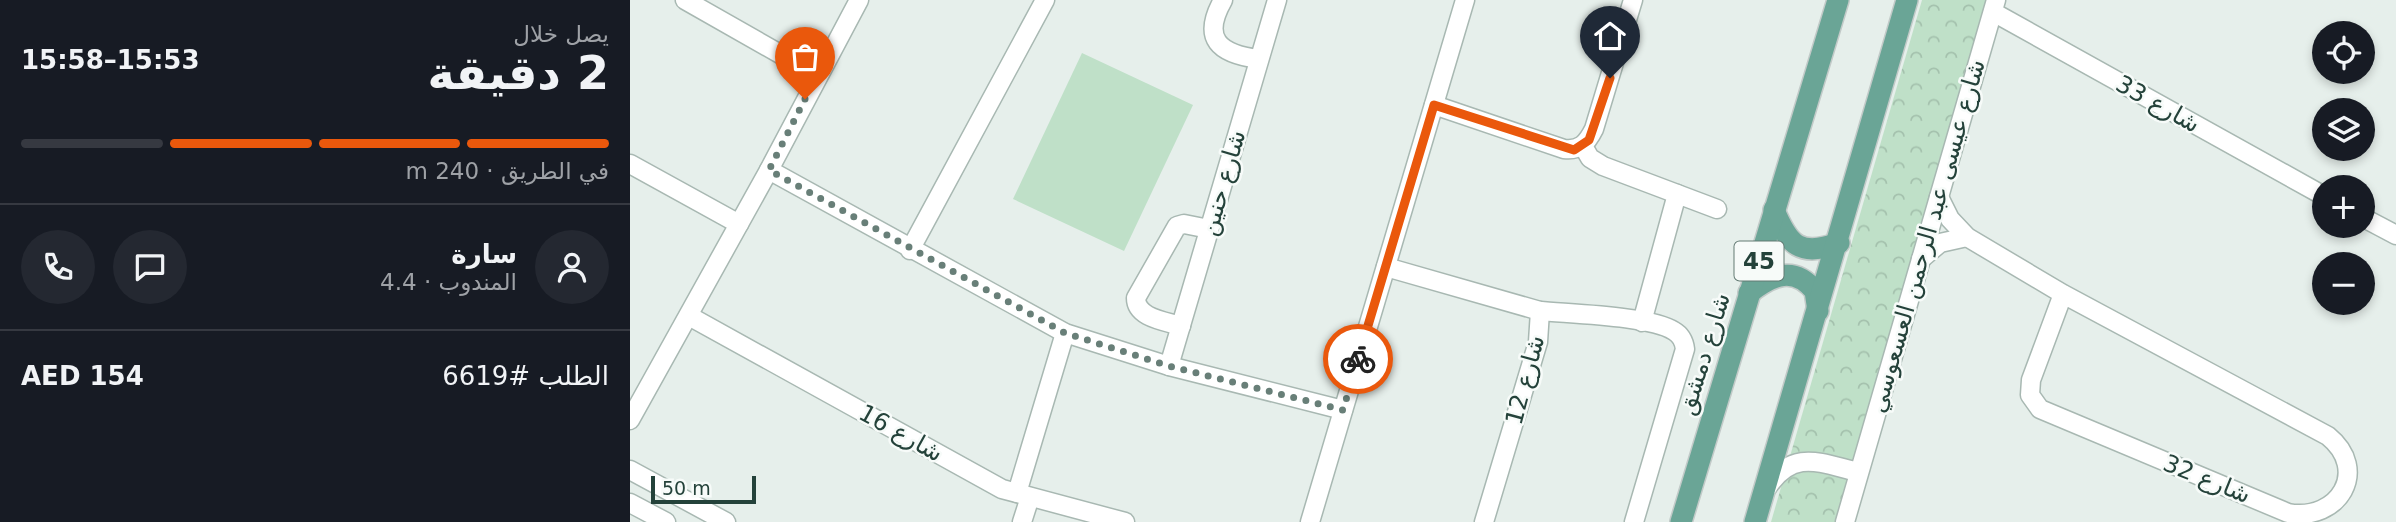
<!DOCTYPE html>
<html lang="ar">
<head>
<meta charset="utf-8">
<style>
  :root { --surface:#171b24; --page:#242831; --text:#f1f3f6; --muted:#9ea1a6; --line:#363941; --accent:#ea580c }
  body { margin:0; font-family:"DejaVu Sans","Noto Sans Arabic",sans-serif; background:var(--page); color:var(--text); direction:rtl; height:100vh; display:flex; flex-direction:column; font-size:26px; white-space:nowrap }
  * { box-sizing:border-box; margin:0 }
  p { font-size:23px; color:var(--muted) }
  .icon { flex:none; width:38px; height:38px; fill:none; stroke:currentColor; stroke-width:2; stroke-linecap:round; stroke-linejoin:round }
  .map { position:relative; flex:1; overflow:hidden; direction:ltr }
  .drawer { display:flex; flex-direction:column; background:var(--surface); width:630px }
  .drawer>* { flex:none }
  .controls { position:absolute; left:1682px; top:21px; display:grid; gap:14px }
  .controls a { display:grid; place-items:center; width:63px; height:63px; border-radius:50%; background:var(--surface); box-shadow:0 4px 10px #0003; font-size:35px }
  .scale { position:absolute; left:21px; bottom:18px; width:105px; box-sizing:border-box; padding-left:7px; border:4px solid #24423a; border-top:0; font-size:19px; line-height:24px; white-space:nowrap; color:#24423a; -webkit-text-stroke:5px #f7fbf9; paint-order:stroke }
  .pin { position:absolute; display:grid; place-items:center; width:60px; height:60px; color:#fff; margin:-72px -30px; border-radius:50% 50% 50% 0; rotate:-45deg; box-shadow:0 0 7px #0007 }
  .pin .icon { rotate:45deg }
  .courier { position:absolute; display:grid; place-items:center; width:70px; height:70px; margin:-35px; border:5px solid #ea580c; border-radius:50%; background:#fff; color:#222; box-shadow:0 2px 9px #0007 }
  .head em { font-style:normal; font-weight:800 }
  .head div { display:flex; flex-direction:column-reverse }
  .head { display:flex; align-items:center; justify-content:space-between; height:119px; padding:0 21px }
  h1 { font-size:46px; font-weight:800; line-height:52px }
  .bar { display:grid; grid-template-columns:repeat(4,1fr); gap:10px 7px; align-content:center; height:84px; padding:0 21px }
  .bar i { height:9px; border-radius:5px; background:var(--line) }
  .bar .active { background:var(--accent) }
  .bar p { grid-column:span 4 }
  .line { display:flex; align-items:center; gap:18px; padding:0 21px; border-top:2px solid var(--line) }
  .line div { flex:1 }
  .round { display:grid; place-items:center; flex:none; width:74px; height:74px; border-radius:37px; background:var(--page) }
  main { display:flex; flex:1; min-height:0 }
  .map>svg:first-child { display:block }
  .forest { fill:url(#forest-crowns) }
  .pitch { fill:#bfe0c8 }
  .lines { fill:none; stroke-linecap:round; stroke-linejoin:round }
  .minor-casing { stroke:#a8b8b2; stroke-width:21 }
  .major-casing { stroke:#c2cac8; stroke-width:24 }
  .minor { stroke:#fff; stroke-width:18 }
  .major { stroke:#6aa596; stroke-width:21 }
  .done { stroke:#687f78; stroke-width:7; stroke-dasharray:0 12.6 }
  .route { stroke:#ea580c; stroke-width:9 }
  .labels { text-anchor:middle; stroke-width:5; stroke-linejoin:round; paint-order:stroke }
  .shield { fill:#f7fbf9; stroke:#637a73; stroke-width:2 }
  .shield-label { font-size:23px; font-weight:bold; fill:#24423a }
  .street-label { font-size:24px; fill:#24423a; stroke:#f7fbf9 }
</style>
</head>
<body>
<main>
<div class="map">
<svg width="1766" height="522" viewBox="0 0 1766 522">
  <defs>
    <pattern id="forest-crowns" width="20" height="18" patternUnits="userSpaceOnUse" patternTransform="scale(1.75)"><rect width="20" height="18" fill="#bfe0c8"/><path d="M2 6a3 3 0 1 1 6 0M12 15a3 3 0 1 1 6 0" fill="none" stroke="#a4c1ad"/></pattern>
  </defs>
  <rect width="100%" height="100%" fill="#e6efeb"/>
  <!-- forest -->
  <polygon class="forest" points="1292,0 1359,0 1209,522 1141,522"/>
  <!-- pitch -->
  <polygon class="pitch" points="452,53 563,105 494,251 383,199"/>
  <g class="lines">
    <!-- minor casing -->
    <g class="minor-casing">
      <g id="minor">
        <polyline points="55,0 187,75"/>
        <path d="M593 0C571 39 589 54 629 59"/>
        <polyline points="1363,12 1694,196"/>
        <path d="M804 105 934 149C950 151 957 143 964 129L1003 0"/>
        <polyline points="953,146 960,158 973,166 1087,209"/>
        <polyline points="0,164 109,224"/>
        <polyline points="139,170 435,333 539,366 713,410"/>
        <path d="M1309 197 1320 219 1337 237 1433 294 1698 436C1740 470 1709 522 1658 513L1410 409 1400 395 1401 380 1433 294"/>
        <polyline points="1732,217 1766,235"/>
        <polyline points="280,250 415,0"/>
        <polyline points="1291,259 1310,243 1337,237"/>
        <polyline points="756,267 910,311 908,342 854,522"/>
        <path d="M910 311C941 314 1021 316 1044 331 1051 335 1054 341 1055 349L1004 522"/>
        <polyline points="59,316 372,489 495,522"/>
        <polyline points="1012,322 1047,194"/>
        <path d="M551 326C535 321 506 318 506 298L547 226 554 224 579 229"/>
        <polyline points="539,366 647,0"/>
        <polyline points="0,420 139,170 229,0"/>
        <polyline points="0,470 96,522"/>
        <path d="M1137 488C1163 448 1190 463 1228 472"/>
        <polyline points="387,493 435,333"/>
        <polyline points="0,503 36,522"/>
        <polyline points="392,522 400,497"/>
        <polyline points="680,522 835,0"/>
        <polyline points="1215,522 1366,0"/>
      </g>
    </g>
    <!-- major casing -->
    <g class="major-casing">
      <g id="major">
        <path d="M1144 210C1159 246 1170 257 1209 243"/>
        <path d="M1119 293C1142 275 1164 265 1185 291L1188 311"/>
        <polyline points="1051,522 1208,0"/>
        <polyline points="1125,522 1277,0"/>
      </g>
    </g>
    <!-- minor -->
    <use href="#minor" class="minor"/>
    <!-- major -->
    <use href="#major" class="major"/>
  </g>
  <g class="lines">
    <!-- done -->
    <polyline class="done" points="175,99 139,170 435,333 539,366 713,410 728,359"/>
    <!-- route -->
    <polyline class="route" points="728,359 804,105 944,150 959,140 980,78"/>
  </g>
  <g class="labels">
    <!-- shield labels -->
    <rect class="shield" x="1104.5" y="241.5" width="49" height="39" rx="5"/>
    <g class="shield-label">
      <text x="1129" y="269">45</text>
    </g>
    <!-- street labels -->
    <g class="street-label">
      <text transform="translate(1528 104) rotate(29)" y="8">شارع 33</text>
      <text transform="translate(593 183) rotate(-74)" y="8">شارع حنين</text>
      <text transform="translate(1297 236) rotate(-74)" y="8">شارع عيسى عبد الرحمن العسعوسي</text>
      <text transform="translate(1074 354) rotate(-73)" y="8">شارع دمشق</text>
      <text transform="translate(895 380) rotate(-75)" y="8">شارع 12</text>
      <text transform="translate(271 433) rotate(29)" y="8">شارع 16</text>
      <text transform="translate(1577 479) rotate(22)" y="8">شارع 32</text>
    </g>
  </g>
</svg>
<div class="controls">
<a><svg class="icon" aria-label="locate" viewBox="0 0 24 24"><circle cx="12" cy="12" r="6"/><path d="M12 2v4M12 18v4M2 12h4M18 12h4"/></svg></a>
<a><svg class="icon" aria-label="layers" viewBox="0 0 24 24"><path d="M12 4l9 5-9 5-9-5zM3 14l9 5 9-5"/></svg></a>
<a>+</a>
<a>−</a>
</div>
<div class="scale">50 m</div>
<div class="pin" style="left:175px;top:99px;background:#ea580c"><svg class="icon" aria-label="bag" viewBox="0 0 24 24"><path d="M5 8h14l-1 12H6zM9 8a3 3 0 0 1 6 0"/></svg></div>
<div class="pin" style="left:980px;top:78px;background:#1f2937"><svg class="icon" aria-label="home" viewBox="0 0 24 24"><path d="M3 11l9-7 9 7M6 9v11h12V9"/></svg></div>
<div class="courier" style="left:728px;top:359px"><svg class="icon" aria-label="bike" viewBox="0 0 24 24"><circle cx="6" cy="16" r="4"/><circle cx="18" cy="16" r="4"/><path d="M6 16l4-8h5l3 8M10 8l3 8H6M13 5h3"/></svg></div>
</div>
<section class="drawer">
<div class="head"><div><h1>2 دقيقة</h1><p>يصل خلال</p></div><em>15:53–15:58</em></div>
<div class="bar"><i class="active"></i><i class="active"></i><i class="active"></i><i></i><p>في الطريق · 240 m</p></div>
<div class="line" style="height:126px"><a class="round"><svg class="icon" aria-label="person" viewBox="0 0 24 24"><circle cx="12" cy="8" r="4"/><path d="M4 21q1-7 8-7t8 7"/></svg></a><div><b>سارة</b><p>المندوب · 4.4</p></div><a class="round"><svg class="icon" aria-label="chat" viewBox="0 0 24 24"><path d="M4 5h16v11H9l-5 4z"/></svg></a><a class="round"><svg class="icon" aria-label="phone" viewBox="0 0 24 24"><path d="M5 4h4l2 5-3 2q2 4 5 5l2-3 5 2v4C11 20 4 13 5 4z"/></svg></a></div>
<div class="line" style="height:91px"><div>الطلب #6619</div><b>AED 154</b></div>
</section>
</main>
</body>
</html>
